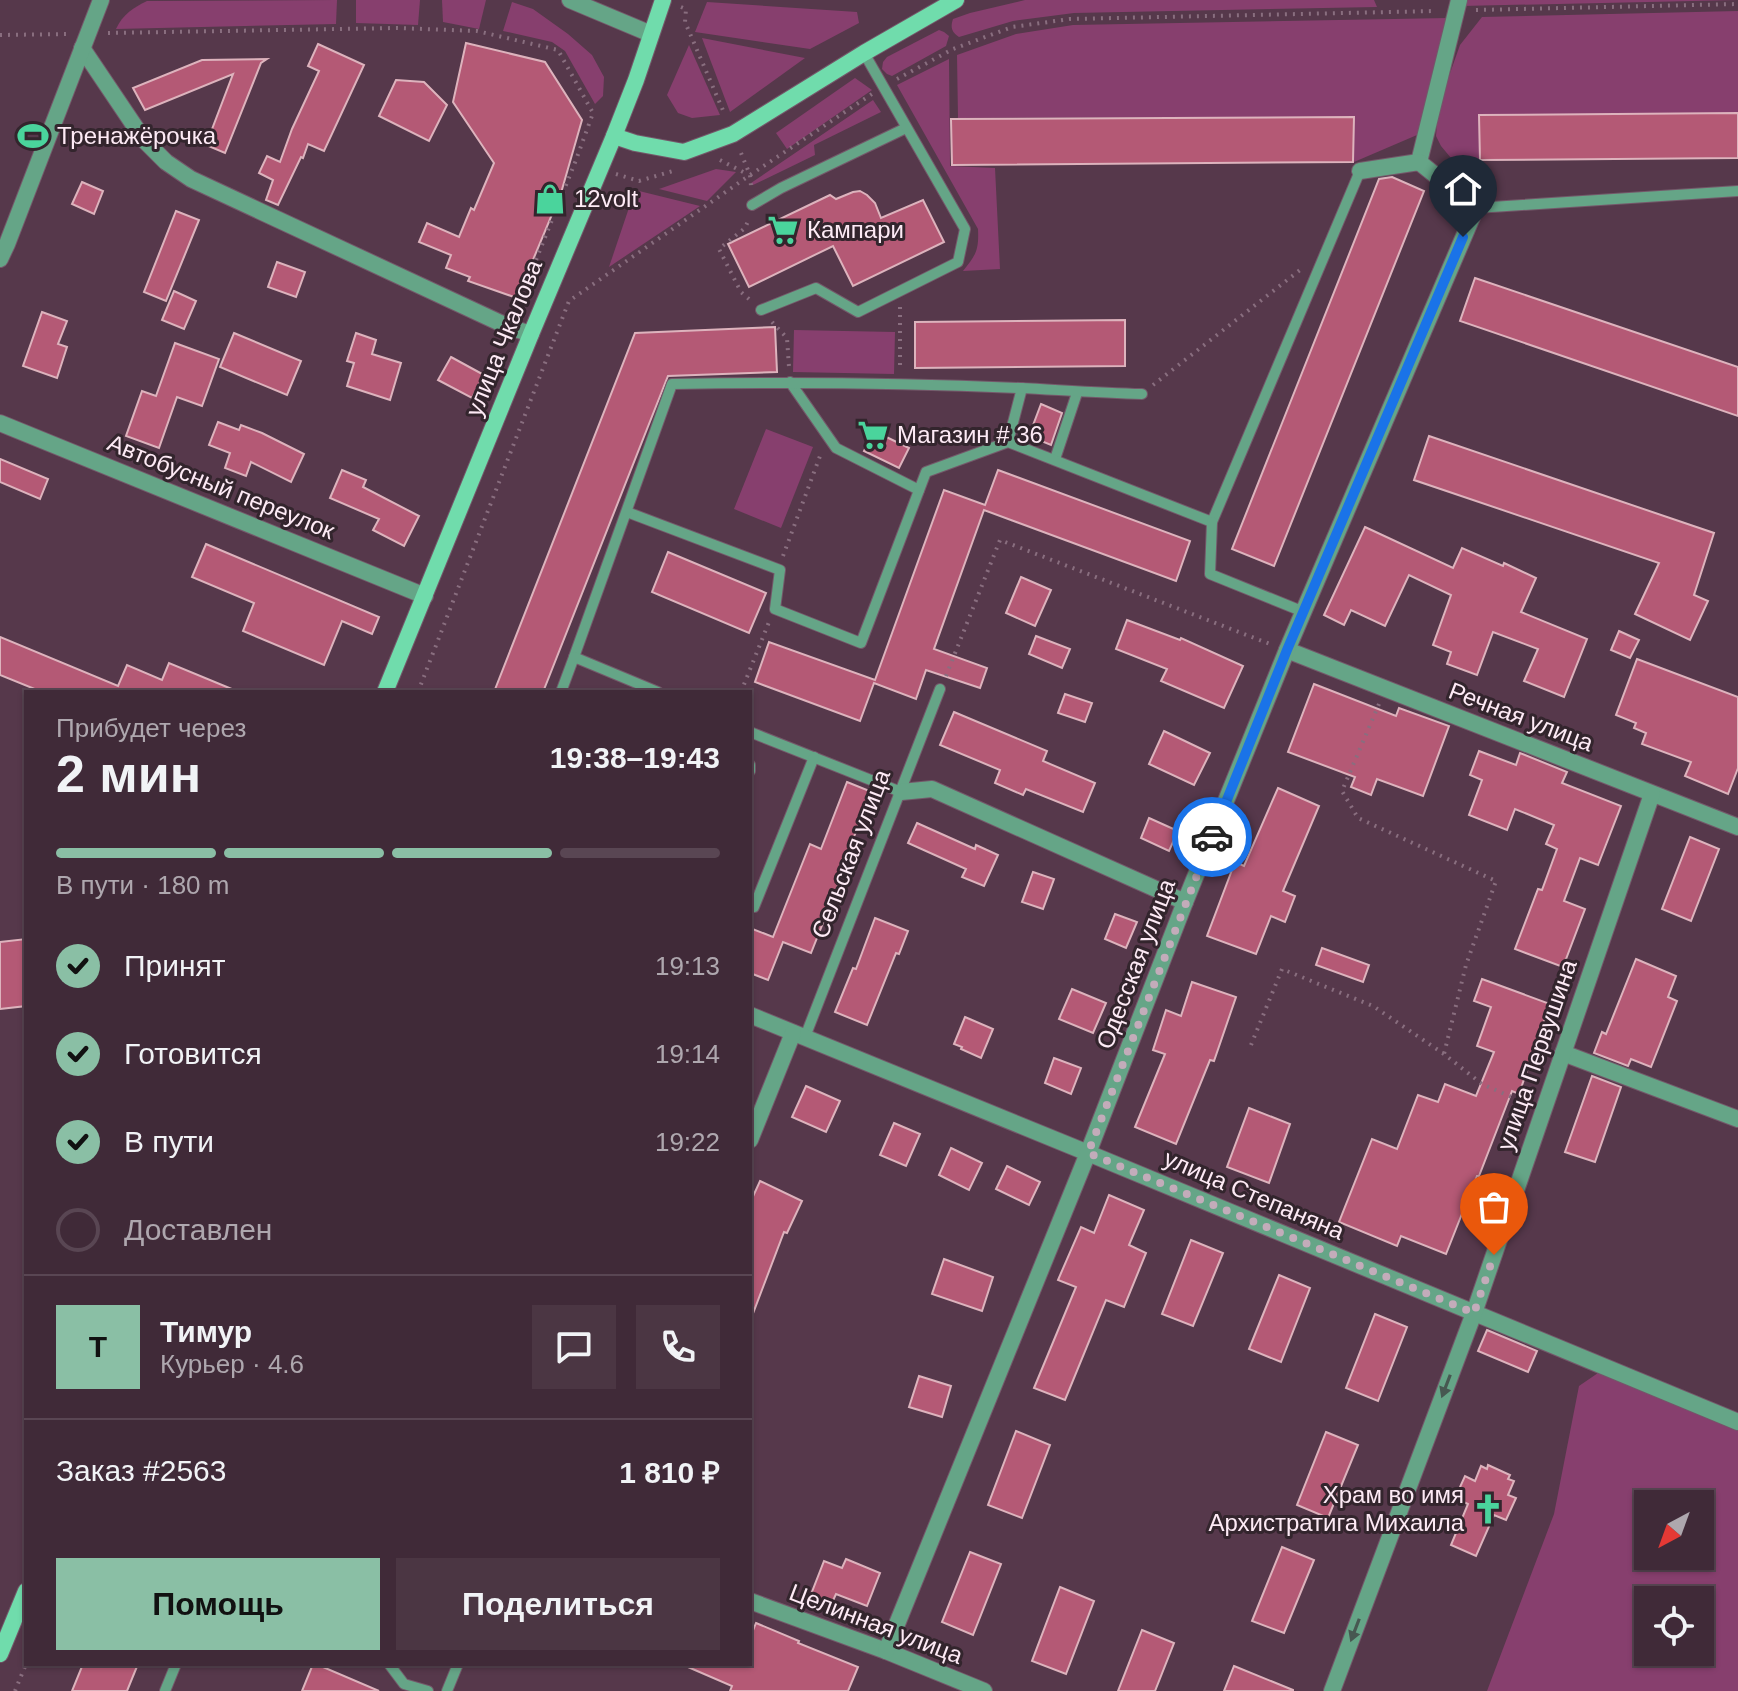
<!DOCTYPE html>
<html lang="ru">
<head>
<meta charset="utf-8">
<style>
  :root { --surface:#402a38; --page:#4b3643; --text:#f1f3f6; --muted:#aea7ae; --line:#594653; --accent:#8abfa5 }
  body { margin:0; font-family:Arial,sans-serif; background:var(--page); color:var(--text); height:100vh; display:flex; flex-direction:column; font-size:30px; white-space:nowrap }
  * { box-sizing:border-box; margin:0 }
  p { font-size:26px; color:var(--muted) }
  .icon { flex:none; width:44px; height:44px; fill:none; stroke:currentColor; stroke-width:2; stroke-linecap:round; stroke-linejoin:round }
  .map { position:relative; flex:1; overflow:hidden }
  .drawer { position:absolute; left:24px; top:690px; width:728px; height:976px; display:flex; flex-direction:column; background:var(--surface); border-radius:0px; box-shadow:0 2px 6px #0004,0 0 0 2px var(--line) }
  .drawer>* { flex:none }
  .needle { width:52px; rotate:221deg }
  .tools { position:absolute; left:1634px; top:1490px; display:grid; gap:16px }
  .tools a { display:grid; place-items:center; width:80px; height:80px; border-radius:0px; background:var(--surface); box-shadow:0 2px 6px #0004,0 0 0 2px var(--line); font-size:40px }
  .pin { position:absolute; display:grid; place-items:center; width:68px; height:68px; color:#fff; margin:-82px -34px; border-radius:50% 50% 50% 0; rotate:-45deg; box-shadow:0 0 8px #0007 }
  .pin .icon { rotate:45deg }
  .courier { position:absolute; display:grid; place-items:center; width:80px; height:80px; margin:-40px; border:6px solid #1a73e8; border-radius:50%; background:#fff; color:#222; box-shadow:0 2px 10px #0007 }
  .headline em { font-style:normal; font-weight:800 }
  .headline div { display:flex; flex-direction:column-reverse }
  .headline { display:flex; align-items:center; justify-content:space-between; height:136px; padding:0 32px }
  h1 { font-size:52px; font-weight:800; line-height:60px }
  .bar { display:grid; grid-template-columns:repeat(4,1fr); gap:12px 8px; align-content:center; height:96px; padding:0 32px }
  .bar i { height:10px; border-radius:6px; background:var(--line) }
  .bar .active { background:var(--accent) }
  .bar p { grid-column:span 4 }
  .line { display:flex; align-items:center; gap:20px; padding:0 32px; border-top:2px solid var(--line) }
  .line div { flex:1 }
  .round { display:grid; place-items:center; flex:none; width:84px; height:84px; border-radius:0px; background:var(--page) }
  ol { padding:0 32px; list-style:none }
  li { display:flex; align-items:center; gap:24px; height:88px }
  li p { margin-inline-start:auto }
  li .icon { padding:8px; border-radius:50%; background:var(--accent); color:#111; stroke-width:4 }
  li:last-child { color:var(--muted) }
  li i { width:44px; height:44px; border:4px solid var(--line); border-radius:50% }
  .primary-button { display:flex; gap:16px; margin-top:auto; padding:16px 32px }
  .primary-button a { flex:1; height:92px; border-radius:0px; background:var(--accent); color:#111; font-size:32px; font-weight:800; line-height:92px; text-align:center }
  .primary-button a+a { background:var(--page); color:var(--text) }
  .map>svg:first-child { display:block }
  .green { fill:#873f6e; fill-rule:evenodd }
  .building { fill:#b45975; stroke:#ddb3bd; stroke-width:2 }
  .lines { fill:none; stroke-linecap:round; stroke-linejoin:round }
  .service-casing { stroke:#74586a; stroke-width:12 }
  .minor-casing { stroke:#74586a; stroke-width:18 }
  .secondary-casing { stroke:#74586a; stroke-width:18 }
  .path { stroke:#896e7f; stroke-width:4; stroke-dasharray:2 6; stroke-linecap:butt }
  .service { stroke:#65a587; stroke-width:10 }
  .minor { stroke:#65a587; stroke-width:16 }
  .secondary { stroke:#70dcac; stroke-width:16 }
  .oneway { fill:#475851 }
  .done { stroke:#c3acba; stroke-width:8; stroke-dasharray:0 14.4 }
  .route { stroke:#1a73e8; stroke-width:10 }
  .labels { text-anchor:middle; stroke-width:6; stroke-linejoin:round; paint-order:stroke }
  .poi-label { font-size:24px; fill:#fdeaf5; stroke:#33252d; text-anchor:start }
  .street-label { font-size:24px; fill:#fdeaf5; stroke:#33252d }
</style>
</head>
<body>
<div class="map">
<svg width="1738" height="1691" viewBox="0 0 1738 1691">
  <rect width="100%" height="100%" fill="#56384b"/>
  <!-- green -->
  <g class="green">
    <path d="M337 0 336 24 116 29C123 14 133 8 147 1Z"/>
    <polygon points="356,0 420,0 418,25 356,23"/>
    <polygon points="442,0 486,0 479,29 443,22"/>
    <path d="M1025 0H1374L1377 7 1074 13 1013 21 959 37C952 32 950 28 953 19L970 13Z"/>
    <polygon points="1463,0 1738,0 1462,6"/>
    <polygon points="512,2 533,9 568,34 592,55 604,77 603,96 595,104 565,51 552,42 503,31"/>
    <polygon points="707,2 857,12 859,23 810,49 695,32"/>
    <polygon points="1738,11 1738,113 1480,115 1482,176 1451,158 1441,146 1436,136 1437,124 1443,93 1460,45 1482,17"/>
    <polygon points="1448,18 1417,135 1354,162 1353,117 958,118 957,55 1016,34 1073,25"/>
    <polygon points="939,30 944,32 949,36 946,46 892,76 887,74 882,69 883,62 887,57"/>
    <polygon points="702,38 805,58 730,112"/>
    <polygon points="689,45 720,115 692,118 678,113 667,95"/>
    <path d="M949 59 950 166 995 168 1000 269 963 271C976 255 979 250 978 229L897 85Z"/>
    <polygon points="855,78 872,90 787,149 776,133"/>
    <polygon points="873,100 881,112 814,145 815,155 753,185 751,183"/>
    <polygon points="716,169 736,172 707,201 659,189"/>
    <polygon points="635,190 700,206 609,267"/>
    <polygon points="794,330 895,332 894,374 793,372"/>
    <polygon points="766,429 813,447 781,528 734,509"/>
    <path d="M1598 1373 1738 1429V1691H1487L1554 1514 1579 1386ZM1648 1504H1700V1556H1648ZM1648 1600H1700V1652H1648Z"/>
  </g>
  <!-- building -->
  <g class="building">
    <polygon points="466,43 545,62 582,120 561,193 517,298 468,281 470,277 446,268 451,255 419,242 427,223 459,237 471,208 474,210 494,163 453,102"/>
    <polygon points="318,44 364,65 324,151 308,144 303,158 301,157 278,205 266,200 273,180 259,173 267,156 280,162 292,129 319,71 308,66"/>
    <polygon points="267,59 261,63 225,153 206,145 233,74 145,110 133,88 202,60"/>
    <polygon points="396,80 424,82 447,105 429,141 379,116"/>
    <polygon points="1738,113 1738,158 1480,160 1479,115"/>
    <polygon points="1354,117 1353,162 952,165 951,119"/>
    <polygon points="1392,177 1424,191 1274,566 1232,549 1379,179"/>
    <polygon points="82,182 103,191 94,214 72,204"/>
    <polygon points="860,191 867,195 875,203 881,218 923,200 944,242 853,286 833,246 749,287 728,244 830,195 836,199 853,192"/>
    <polygon points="176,211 199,220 166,301 144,292"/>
    <polygon points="277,262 305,272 296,297 268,287"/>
    <polygon points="1475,278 1738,367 1738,416 1460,321"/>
    <polygon points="174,291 196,301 184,329 162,320"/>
    <polygon points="42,312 67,321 58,344 67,347 57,378 23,366"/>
    <polygon points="1125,320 1125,366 915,368 915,322"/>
    <polygon points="775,327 777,372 668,376 543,692 494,692 635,333"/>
    <polygon points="234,333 301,361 287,395 220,367"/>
    <polygon points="356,333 376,340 372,354 401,363 390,400 347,386 354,363 347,361"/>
    <polygon points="175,343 219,359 202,406 177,397 159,448 126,436 142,391 156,396"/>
    <polygon points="451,357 484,375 472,398 438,380"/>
    <polygon points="1041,404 1062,413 1051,445 1029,436"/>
    <polygon points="218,422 239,430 241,425 262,433 304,454 291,482 251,462 246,476 225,468 230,453 209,445"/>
    <polygon points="874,431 909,448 899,468 864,451"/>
    <polygon points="1429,436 1714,533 1694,595 1708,601 1690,640 1635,614 1659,563 1414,480"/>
    <polygon points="0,459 48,479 40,499 0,482"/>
    <polygon points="342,470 366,480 363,487 419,516 404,546 373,530 379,519 330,498"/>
    <polygon points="998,470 1190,541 1176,581 984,510 934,649 987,668 980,688 926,670 916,699 874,683 860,721 755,682 769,642 875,680 944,490 985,505"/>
    <polygon points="1365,527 1453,568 1462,548 1503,566 1504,563 1536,578 1521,612 1587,639 1564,697 1524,681 1538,649 1493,632 1477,675 1447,664 1451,652 1433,645 1451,595 1409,575 1385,626 1351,610 1344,625 1324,615"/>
    <polygon points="206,544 379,617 372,634 342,621 324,665 243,631 254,603 192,577"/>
    <polygon points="668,552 766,593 749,633 652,592"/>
    <polygon points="1021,577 1051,590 1035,626 1006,613"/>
    <polygon points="1127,620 1180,640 1181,638 1243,666 1224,708 1161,681 1167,669 1116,649"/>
    <polygon points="1619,631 1639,640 1630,658 1611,650"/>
    <polygon points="1036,636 1070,649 1062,668 1029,654"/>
    <polygon points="0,637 118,686 127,665 162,680 169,663 239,692 42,692 0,675"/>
    <polygon points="1637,659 1738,697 1738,768 1728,794 1685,776 1691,762 1642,744 1646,733 1634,728 1636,723 1616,715"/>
    <polygon points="1314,684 1396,716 1399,708 1449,726 1423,796 1377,779 1371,795 1351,787 1355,777 1288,752"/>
    <polygon points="1065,694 1092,703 1085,722 1058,713"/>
    <polygon points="954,712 1047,751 1043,761 1095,783 1083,812 1026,789 1023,795 995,783 1000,770 940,745"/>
    <polygon points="1164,731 1210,753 1194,785 1149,764"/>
    <polygon points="1479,751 1516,765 1520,753 1567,772 1562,783 1621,806 1598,865 1580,858 1564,901 1585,909 1563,967 1515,949 1538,889 1542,890 1557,849 1546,844 1554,825 1515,809 1507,830 1469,815 1482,780 1470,775"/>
    <polygon points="847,782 872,792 845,859 848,860 811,953 783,942 768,980 750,973 750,928 773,937 810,844 821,849"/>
    <polygon points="1278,788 1319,806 1283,891 1295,896 1285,922 1271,916 1256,954 1207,936 1235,862 1244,866"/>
    <polygon points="1149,818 1178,831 1169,851 1141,838"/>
    <polygon points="917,823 975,849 976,845 998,855 984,886 962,877 966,869 908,843"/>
    <polygon points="1690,837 1719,849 1691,921 1662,909"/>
    <polygon points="1033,872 1054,879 1043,909 1022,902"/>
    <polygon points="1115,914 1137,922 1126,948 1105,939"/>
    <polygon points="875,918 908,931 899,954 896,953 867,1025 835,1012 853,968 856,969"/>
    <polygon points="26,939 26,1006 0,1009 0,942"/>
    <polygon points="1322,948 1369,965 1363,982 1316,965"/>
    <polygon points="1636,959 1676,976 1668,997 1677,1001 1651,1067 1631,1059 1628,1066 1594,1053 1602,1032 1606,1034"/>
    <polygon points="1482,979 1550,1004 1519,1094 1512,1091 1479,1176 1477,1176 1446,1254 1401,1236 1397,1246 1339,1222 1372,1139 1397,1149 1418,1095 1438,1102 1445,1084 1476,1096 1494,1052 1477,1046 1491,1007 1474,1001"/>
    <polygon points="1192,982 1236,997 1214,1061 1210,1060 1176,1144 1135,1127 1165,1054 1153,1050 1166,1010 1181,1016"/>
    <polygon points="1072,989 1106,1003 1093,1033 1059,1019"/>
    <polygon points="965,1017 993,1029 981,1058 961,1049 962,1047 954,1044"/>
    <polygon points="1054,1058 1081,1068 1071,1094 1045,1083"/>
    <polygon points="1592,1076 1621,1087 1595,1162 1565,1152"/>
    <polygon points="806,1086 840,1101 826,1132 792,1117"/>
    <polygon points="1249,1108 1290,1124 1269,1183 1227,1167"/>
    <polygon points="894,1123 920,1134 906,1166 880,1155"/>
    <polygon points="951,1148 982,1163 969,1190 939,1175"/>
    <polygon points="1007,1166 1040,1182 1029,1205 996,1189"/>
    <polygon points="760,1181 802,1201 787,1233 784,1232 752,1316 750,1315 750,1203"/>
    <polygon points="1109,1195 1144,1210 1129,1245 1146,1253 1124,1307 1106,1300 1065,1400 1034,1388 1076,1287 1058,1280 1081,1227 1094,1233"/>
    <polygon points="1191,1240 1223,1253 1193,1326 1162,1314"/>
    <polygon points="944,1259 993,1277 982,1311 932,1294"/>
    <polygon points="1279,1275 1310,1288 1281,1362 1249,1349"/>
    <polygon points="1375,1314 1407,1327 1378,1401 1346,1388"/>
    <polygon points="1487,1330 1537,1351 1528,1372 1478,1351"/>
    <polygon points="919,1376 951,1386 942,1417 909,1407"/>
    <polygon points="1016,1431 1050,1445 1022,1518 988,1505"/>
    <polygon points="1326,1432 1358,1445 1328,1518 1297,1505"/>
    <polygon points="1488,1465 1510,1475 1508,1479 1514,1481 1508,1495 1516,1498 1506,1520 1494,1515 1476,1556 1451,1545 1468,1504 1455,1498 1465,1476 1475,1481 1481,1466 1487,1469"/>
    <polygon points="1282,1547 1314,1560 1284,1633 1252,1621"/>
    <polygon points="970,1552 1001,1564 973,1635 942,1622"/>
    <polygon points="846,1559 880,1573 867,1606 836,1594 831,1605 810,1597 824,1561 842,1568"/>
    <polygon points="1060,1587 1094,1601 1066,1674 1032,1661"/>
    <polygon points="756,1623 799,1641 798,1643 858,1667 848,1691 730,1691 732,1686 681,1664 750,1664 750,1638"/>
    <polygon points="1142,1630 1174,1643 1155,1691 1118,1691"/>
    <polygon points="83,1664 138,1664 127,1691 72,1691"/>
    <polygon points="313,1664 316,1664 379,1691 302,1691"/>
    <polygon points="1234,1666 1293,1690 1293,1691 1224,1691"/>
  </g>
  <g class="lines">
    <!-- service casing -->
    <g class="service-casing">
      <g id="service">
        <polyline points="752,205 781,188 906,128"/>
        <polyline points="1476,208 1738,191"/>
        <polyline points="761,310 816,288 858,312 958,262 965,229 864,53"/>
        <polyline points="790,382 836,448 919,490"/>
        <polyline points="1008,442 1022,388"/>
        <polyline points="1055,459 1077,393"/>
        <polyline points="627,512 780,570 775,609 861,643 926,472 1008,442 1212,522 1360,171"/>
        <polyline points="1212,522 1210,574 1304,612"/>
        <path d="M574 657 672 384C788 382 904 383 1020 388 1060 390 1101 393 1142 394"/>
        <polyline points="561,692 574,657 658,692"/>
        <polyline points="750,732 901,792"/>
        <polyline points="750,765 750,771"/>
        <polyline points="750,906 754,907 814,757"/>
        <polyline points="805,1037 940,689"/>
        <polyline points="389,1664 404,1684 428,1691"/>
        <polyline points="165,1691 176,1664"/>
        <polyline points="447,1691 458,1664"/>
      </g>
    </g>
    <!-- minor casing -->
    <g class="minor-casing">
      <g id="minor">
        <polyline points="570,0 651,34"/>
        <polyline points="82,48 144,140 166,162 191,179 509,327 531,334"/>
        <polyline points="1419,162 1459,0"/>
        <polyline points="0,259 7,244 101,0"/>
        <polyline points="0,423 425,596"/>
        <polyline points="1287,650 1738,827"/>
        <polyline points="901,792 932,789 1185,902"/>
        <polyline points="750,1015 1088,1153 1738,1422"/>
        <polyline points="1563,1053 1738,1119"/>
        <polyline points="750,1140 793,1033"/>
        <polyline points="750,1601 886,1651 984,1691"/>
        <polyline points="886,1651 1088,1153 1185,902 1287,650 1476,208 1419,162 1360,171"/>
        <polyline points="1332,1691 1474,1313 1652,794"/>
      </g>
    </g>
    <!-- secondary casing -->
    <g class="secondary-casing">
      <g id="secondary">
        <polyline points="614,136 635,143 684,152 733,134 864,53 956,0"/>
        <polyline points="385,692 531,334 614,136 636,80 663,0"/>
        <polyline points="0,1654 26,1591"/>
      </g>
    </g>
    <!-- path -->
    <g class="path">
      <polyline points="681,7 686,9 685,22 725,115"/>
      <polyline points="1476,10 1738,4"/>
      <polyline points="108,33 397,28 477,31 558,50 593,113 576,160 516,310"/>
      <polyline points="0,35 68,34"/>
      <polyline points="897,79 953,49 1012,27 1070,19 1436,11"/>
      <polyline points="741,153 750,175 751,186"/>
      <polyline points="720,160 747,174"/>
      <polyline points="616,174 639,181 673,171"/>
      <polyline points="749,299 741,292 719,249 745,228 749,219"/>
      <polyline points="900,307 900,370"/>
      <polyline points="772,322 787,338 789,367"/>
      <polyline points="1153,385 1300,270"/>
      <polyline points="783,556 820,456"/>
      <polyline points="946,676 1000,540 1270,644"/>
      <polyline points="418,692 569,301 750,175 872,94"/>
      <polyline points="741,692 769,622"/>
      <polyline points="1379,704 1342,791 1358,818 1496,881 1466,965 1444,1054"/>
      <polyline points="1251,1045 1282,969 1373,1006 1444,1054 1482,1084 1525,1103"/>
      <polyline points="15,1691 26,1664"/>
    </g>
    <!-- service -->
    <use href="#service" class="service"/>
    <!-- minor -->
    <use href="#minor" class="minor"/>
    <!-- secondary -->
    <use href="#secondary" class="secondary"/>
  </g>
  <!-- one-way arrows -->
  <defs><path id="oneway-solid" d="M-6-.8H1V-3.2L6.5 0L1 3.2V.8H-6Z" transform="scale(2)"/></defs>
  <g class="oneway">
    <use href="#oneway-solid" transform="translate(1446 1386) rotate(111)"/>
    <use href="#oneway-solid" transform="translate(1355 1630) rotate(111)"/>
  </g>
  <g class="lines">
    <!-- done -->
    <polyline class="done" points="1212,837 1088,1153 1474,1313 1494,1255"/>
    <!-- route -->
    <polyline class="route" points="1212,837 1287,650 1463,237"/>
  </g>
  <!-- icons -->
  <defs>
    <g id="stadium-bare" transform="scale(2.4)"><path d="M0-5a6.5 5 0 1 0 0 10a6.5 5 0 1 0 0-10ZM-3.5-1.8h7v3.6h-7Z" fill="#4ad49c" stroke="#33252d" stroke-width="2.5" paint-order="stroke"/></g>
    <g id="shop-bare" transform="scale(2.4)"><path d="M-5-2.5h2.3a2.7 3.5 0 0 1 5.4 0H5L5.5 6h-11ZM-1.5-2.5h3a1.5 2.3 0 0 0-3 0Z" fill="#4ad49c" stroke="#33252d" stroke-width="2.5" paint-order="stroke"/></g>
    <g id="supermarket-bare" transform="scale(2.4)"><path d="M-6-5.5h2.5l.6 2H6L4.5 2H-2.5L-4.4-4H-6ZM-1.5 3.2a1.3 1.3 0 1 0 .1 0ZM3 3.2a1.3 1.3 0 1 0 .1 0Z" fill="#4ad49c" stroke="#33252d" stroke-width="2.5" paint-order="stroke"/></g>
    <g id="church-bare" transform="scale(2.4)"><path d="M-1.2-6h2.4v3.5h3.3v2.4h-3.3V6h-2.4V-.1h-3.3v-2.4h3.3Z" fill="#4ad49c" stroke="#33252d" stroke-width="2.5" paint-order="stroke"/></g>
  </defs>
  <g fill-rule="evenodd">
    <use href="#stadium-bare" x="33" y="136"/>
    <use href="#shop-bare" x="550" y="199"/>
    <use href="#supermarket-bare" x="783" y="230"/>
    <use href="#supermarket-bare" x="873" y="435"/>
    <use href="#church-bare" x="1488" y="1509"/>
  </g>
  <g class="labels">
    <!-- poi labels -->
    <g class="poi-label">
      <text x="57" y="144">Тренажёрочка</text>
      <text x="574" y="207">12volt</text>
      <text x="807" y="238">Кампари</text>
      <text x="897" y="443">Магазин # 36</text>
      <text x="1464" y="1503" text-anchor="end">Храм во имя<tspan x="1464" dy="28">Архистратига Михаила</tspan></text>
    </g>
    <!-- street labels -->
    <g class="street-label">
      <text transform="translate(504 338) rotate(-68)" y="8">улица Чкалова</text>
      <text transform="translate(221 487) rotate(22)" y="8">Автобусный переулок</text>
      <text transform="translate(1521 717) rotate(21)" y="8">Речная улица</text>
      <text transform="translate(851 854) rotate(-69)" y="8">Сельская улица</text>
      <text transform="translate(1136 964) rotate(-69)" y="8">Одесская улица</text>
      <text transform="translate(1537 1055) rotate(-71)" y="8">улица Первушина</text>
      <text transform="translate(1254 1195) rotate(23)" y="8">улица Степаняна</text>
      <text transform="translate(876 1624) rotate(21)" y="8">Целинная улица</text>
    </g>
  </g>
</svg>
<div class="tools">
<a><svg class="needle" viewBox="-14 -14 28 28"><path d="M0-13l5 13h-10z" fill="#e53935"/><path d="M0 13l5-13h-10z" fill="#aea7ae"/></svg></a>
<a><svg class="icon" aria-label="locate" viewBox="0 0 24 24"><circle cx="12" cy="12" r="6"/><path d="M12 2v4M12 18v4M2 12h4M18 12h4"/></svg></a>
</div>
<div class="pin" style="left:1494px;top:1255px;background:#ea580c"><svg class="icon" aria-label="bag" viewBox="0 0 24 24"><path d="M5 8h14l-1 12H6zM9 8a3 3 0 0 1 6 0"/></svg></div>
<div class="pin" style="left:1463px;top:237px;background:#1f2937"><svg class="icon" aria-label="home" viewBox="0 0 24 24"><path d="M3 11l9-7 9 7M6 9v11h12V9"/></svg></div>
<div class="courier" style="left:1212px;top:837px"><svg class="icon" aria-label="car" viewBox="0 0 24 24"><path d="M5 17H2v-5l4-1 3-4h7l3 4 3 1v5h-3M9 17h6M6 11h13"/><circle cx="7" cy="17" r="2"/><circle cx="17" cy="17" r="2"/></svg></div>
<section class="drawer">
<div class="headline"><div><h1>2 мин</h1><p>Прибудет через</p></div><em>19:38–19:43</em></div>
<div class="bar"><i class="active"></i><i class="active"></i><i class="active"></i><i></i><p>В пути · 180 m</p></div>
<ol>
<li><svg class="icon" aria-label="check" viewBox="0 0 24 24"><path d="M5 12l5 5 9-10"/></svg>Принят<p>19:13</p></li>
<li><svg class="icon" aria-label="check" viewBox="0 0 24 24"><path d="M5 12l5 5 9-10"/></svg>Готовится<p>19:14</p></li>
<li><svg class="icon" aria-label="check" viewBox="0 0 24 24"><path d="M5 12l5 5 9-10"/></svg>В пути<p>19:22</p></li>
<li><i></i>Доставлен</li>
</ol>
<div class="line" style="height:144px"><b class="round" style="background:var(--accent);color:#111">Т</b><div><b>Тимур</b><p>Курьер · 4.6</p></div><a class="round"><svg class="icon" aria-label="chat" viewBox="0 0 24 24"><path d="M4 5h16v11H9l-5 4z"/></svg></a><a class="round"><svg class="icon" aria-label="phone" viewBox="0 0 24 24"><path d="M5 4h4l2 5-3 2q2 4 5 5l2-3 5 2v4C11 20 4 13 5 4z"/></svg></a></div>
<div class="line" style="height:104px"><div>Заказ #2563</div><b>1 810 ₽</b></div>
<div class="primary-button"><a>Помощь</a><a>Поделиться</a></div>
</section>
</div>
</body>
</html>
